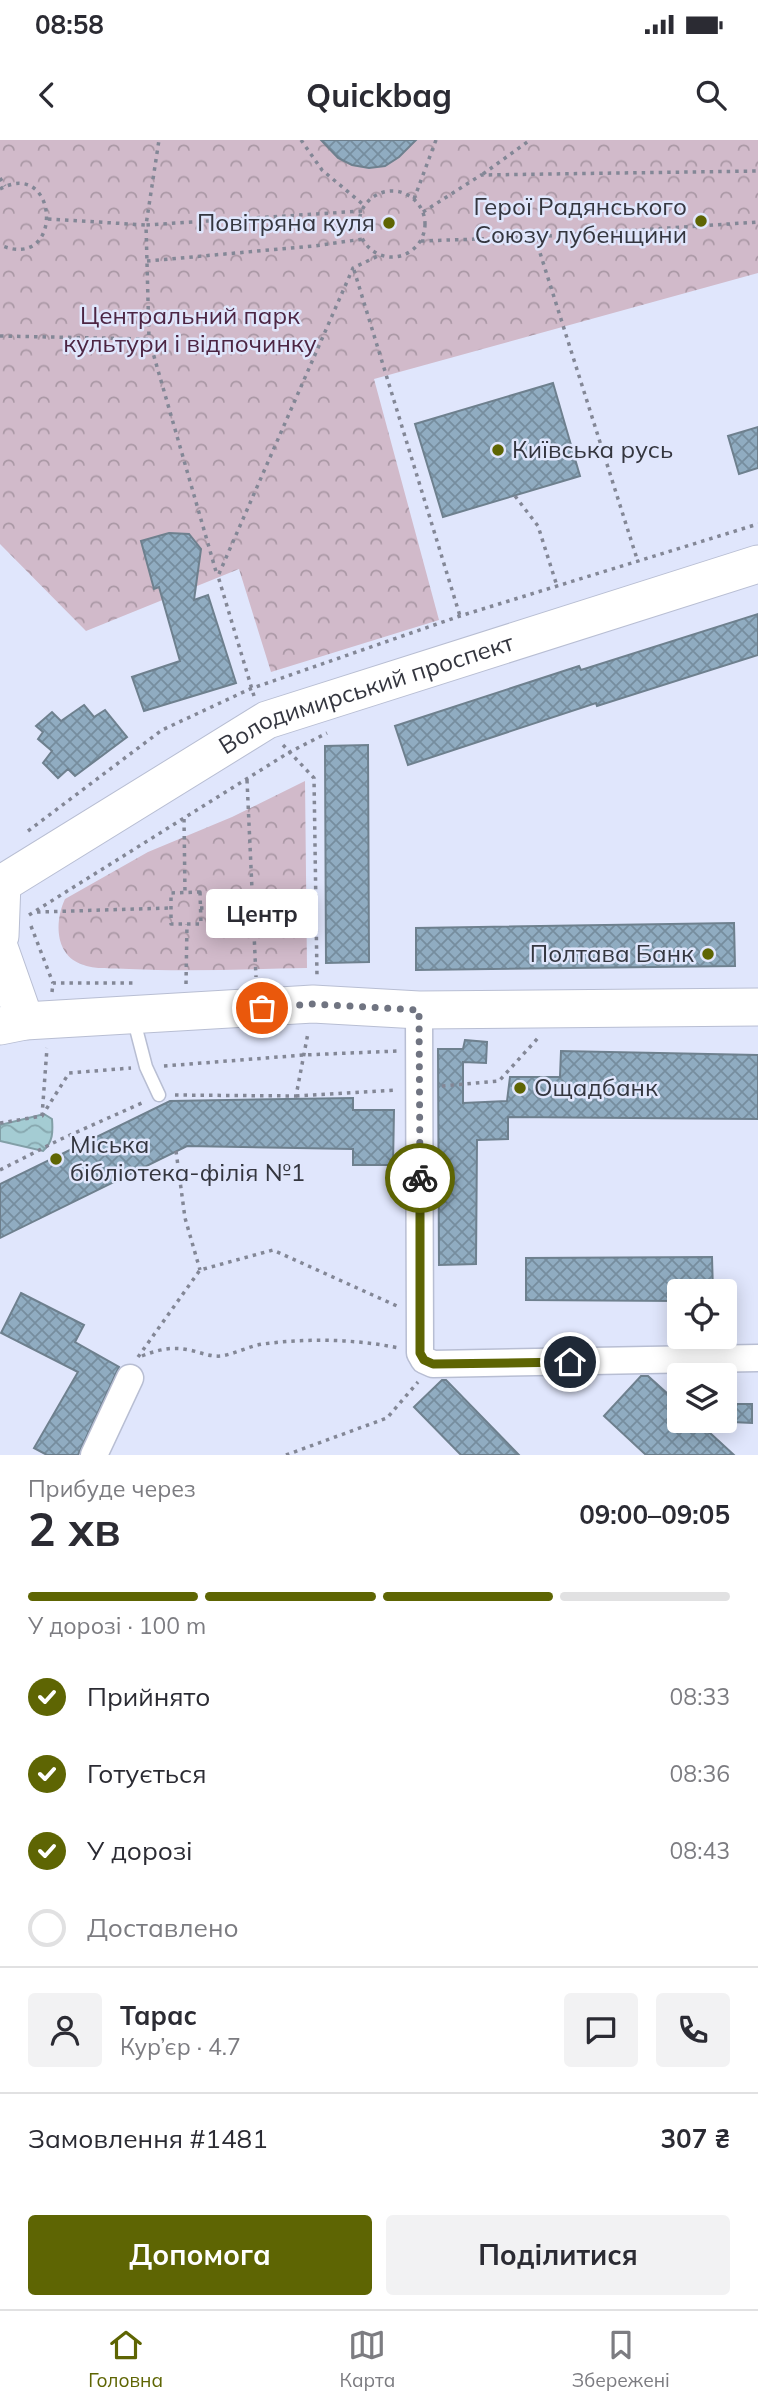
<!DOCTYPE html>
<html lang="uk">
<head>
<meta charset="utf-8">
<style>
  :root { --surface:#fff; --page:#f2f2f3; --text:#2b2b33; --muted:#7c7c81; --line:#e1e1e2; --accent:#5e6503 }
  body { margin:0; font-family:Mulish,sans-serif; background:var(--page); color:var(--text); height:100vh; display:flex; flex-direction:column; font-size:26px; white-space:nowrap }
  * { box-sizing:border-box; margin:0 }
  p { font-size:23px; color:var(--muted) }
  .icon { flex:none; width:38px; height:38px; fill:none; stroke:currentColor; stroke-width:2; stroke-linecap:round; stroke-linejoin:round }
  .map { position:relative; height:1315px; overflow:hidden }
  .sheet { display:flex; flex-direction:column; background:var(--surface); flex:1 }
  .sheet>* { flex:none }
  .buttons { position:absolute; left:667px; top:1139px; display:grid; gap:14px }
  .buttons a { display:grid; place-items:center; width:70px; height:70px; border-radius:7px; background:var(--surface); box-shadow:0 4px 18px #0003; font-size:35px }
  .pin { position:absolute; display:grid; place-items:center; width:60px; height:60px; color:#fff; margin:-30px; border:4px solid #fff; border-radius:50%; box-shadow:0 2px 7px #0007 }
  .courier { position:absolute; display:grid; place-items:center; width:70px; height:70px; margin:-35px; border:5px solid #5e6503; border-radius:50%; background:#fff; color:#222; box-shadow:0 2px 9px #0007 }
  .bubble { position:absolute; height:49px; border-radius:7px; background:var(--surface); box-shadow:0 4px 18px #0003; font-size:23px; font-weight:700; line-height:49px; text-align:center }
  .headline em { font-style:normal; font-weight:700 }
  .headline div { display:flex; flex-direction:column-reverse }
  .headline { display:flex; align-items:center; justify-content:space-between; height:119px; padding:0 28px }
  h1 { font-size:46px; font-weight:700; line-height:52px }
  .bar { display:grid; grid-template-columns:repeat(4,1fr); gap:10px 7px; align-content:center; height:84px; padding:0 28px }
  .bar i { height:9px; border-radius:5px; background:var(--line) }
  .bar .on { background:var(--accent) }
  .bar p { grid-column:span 4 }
  .line { display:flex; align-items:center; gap:18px; padding:0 28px; border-top:2px solid var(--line) }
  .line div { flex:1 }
  .round { display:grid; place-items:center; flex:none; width:74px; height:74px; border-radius:7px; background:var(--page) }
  ol { padding:0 28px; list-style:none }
  li { display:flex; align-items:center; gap:21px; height:77px }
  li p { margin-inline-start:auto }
  li .icon { padding:7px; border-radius:50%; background:var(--accent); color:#fff; stroke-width:4 }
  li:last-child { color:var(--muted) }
  li i { width:38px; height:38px; border:4px solid var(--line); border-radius:50% }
  .primary-button { display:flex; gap:14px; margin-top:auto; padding:14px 28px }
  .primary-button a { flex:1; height:80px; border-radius:7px; background:var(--accent); color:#fff; font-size:28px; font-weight:700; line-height:80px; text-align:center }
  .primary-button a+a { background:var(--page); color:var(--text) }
  .status { display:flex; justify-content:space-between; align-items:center; height:49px; padding:0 35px; background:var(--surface); direction:ltr }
  .status svg { height:19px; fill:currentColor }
  header { display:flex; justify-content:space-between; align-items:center; height:91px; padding:0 28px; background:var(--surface); font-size:32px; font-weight:700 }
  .tabs { display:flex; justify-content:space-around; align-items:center; height:98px; border-top:2px solid var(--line); background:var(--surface); font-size:19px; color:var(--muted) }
  .tabs a { display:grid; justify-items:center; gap:4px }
  .tabs .on { color:var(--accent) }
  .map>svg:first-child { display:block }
  .forest { fill:url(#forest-crowns) }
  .water { fill:url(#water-waves); stroke:#829fa7; stroke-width:2 }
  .building { fill:url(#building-cross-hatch); stroke:#6e808e; stroke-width:2 }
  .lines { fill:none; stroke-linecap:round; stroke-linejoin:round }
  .lane-casing { stroke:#b8bed3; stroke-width:15 }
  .street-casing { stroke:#b8bed3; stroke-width:29 }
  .secondary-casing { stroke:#b8bed3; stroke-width:39 }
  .path { stroke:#838796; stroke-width:3.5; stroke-dasharray:3.5 5; stroke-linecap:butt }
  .lane { stroke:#fff; stroke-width:12 }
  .street { stroke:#fff; stroke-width:26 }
  .secondary { stroke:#fff; stroke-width:37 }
  .done { stroke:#707481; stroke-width:7; stroke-dasharray:0 12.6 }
  .route { stroke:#5e6503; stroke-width:9 }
  .poi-dot { fill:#5e6503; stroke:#e0e6fc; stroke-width:2.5 }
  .labels { text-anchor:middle; stroke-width:5; stroke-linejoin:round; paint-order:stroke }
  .poi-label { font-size:24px; fill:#34363f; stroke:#e0e6fc; text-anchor:end }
  .park-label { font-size:24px; fill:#4c2543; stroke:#e0e6fc }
  .street-label { font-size:24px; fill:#34363f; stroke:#e0e6fc }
</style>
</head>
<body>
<div class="status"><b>08:58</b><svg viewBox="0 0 49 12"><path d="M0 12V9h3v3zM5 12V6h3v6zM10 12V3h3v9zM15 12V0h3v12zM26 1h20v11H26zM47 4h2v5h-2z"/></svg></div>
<header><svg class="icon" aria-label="back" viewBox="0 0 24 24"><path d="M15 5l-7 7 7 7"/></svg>Quickbag<svg class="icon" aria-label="search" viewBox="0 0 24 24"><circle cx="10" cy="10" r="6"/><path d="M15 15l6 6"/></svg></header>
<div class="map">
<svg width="758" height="1315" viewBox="0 0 758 1315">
  <defs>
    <pattern id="forest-crowns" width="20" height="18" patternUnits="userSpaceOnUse" patternTransform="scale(1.75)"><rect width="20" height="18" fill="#d1baca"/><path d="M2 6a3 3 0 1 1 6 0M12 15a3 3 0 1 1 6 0" fill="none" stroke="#aa98a5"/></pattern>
    <pattern id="water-waves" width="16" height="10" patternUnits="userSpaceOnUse" patternTransform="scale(1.75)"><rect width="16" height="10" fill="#a4ccd3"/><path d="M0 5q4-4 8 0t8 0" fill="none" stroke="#86a6ad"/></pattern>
    <pattern id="building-cross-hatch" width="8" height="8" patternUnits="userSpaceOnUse" patternTransform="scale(1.75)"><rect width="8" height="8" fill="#90acc1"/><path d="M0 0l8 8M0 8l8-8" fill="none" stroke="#768d9e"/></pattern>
  </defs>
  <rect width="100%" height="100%" fill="#e0e6fc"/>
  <!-- forest -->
  <g class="forest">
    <polygon points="0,0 758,0 758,133 374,239 439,480 271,532 239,429 86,491 0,404"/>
    <path d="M305 641 307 828C248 829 188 832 129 829 114 828 95 830 81 824 54 814 55 780 65 759L148 712 232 677Z"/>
  </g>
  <!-- water -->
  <path class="water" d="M44 974 52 979C53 992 53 1002 43 1011L0 1001V985Z"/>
  <!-- building -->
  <g class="building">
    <polygon points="321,0 416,0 399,17 385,26 369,28 352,25 338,18"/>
    <polygon points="553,243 580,336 443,377 415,284"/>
    <polygon points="758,287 758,328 739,334 728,296"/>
    <polygon points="169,393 189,394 201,409 194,460 208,455 236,543 144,571 132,537 180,521 159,447 154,449 141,401"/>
    <polygon points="758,474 758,515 597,566 596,563 408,625 395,586 579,526 581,530"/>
    <polygon points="84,565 94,577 105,570 127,597 75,636 68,629 58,638 43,623 52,611 38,599 43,592 36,586 52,572 61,581"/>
    <polygon points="368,605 369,822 326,823 325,606"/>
    <polygon points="734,783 735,826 416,830 416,788"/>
    <polygon points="465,900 487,902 486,923 463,922 463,963 507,961 510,937 560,937 561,911 758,915 758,979 508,977 508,999 477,1000 476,1124 439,1125 438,909 463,909"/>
    <polygon points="353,958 353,970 394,970 393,1025 353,1025 353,1009 187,1006 0,1098 0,1044 170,961"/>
    <polygon points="712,1117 713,1152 679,1152 679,1161 526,1160 526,1118"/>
    <polygon points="21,1153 84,1185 75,1202 119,1227 78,1315 47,1315 34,1308 78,1232 1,1193"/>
    <polygon points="641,1236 648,1236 679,1264 679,1281 697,1281 734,1315 646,1315 604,1276"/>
    <polygon points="442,1240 446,1240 519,1315 461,1315 414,1267"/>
    <polygon points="732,1264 752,1264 752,1283 732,1282"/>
  </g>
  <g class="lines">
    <!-- lane casing -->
    <g class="lane-casing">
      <polyline id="lane" points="133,877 146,927 159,955"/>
    </g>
    <!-- street casing -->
    <g class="street-casing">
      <g id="street">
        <polyline points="419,870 420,1213 424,1220 433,1224 758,1218"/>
        <polyline points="94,1315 130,1238"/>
      </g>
    </g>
    <!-- secondary casing -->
    <g class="secondary-casing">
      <g id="secondary">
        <path id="s1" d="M0 745 267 580 758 424"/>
        <polyline points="0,796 2,743"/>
        <polyline points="0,810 25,881"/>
        <polyline points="0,886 25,881 313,864 419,870 758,867"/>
      </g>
    </g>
    <!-- path -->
    <g class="path">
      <polyline points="301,0 322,30 365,66"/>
      <polyline points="483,34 530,0"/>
      <polyline points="0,38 5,46"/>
      <path d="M0 49C59 17 65 133 0 105"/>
      <circle cx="392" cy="84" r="33"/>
      <polyline points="414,59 436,0"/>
      <polyline points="423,72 481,35 758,31"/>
      <polyline points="48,79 146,85 159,0"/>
      <polyline points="535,97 638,422"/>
      <polyline points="421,101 535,97 758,82"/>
      <polyline points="147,121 314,106 363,99"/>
      <polyline points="354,130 460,476"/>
      <polyline points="0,196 149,199 146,85 362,71"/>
      <polyline points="149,199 217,435"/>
      <polyline points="515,356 538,386 557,446"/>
      <polyline points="254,556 218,436 353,128 380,115"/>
      <polyline points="283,605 314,638 317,837"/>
      <polyline points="247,640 256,837"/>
      <polyline points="184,679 185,753"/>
      <polyline points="28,691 162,590 250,549 460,476 758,384"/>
      <polygon points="200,752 201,784 171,784 171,753"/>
      <polyline points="200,768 252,767"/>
      <polyline points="37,772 171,768"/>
      <polyline points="29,775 288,613 327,593"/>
      <polyline points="31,786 53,843"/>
      <polyline points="186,844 187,784"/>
      <polyline points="52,852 53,843 134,843"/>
      <polyline points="164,926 304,915 397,911"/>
      <polyline points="442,946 499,941 538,898"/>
      <polyline points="175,955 296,956 308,893"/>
      <polyline points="296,956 396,950"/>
      <polyline points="42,976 47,908"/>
      <polyline points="0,983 42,976 69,933 131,928"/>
      <polyline points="176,1011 185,1078 200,1130"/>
      <polyline points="0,1030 59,1000 144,962"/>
      <path d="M142 1216C157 1210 172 1206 189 1210 200 1212 210 1217 221 1216 235 1214 249 1206 263 1204 309 1198 354 1199 399 1208"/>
      <polyline points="138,1217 200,1130 273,1110 397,1166"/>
      <polyline points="286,1315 387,1278 418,1242"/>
    </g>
    <!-- lane -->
    <use href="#lane" class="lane"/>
    <!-- street -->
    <use href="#street" class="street"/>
    <!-- secondary -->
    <use href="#secondary" class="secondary"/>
  </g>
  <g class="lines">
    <!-- done -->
    <polyline class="done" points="262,868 313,864 419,870 420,1038"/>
    <!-- route -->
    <polyline class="route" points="420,1038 420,1213 424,1220 433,1224 570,1222"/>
  </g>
  <!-- markers -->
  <g class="poi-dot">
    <circle cx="701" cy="81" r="7"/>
    <circle cx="389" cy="83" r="7"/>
    <circle cx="498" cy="310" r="7"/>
    <circle cx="708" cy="814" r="7"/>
    <circle cx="520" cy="948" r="7"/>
    <circle cx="56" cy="1019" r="7"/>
  </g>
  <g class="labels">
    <!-- poi labels -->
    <g class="poi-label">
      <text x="687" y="75">Герої Радянського<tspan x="687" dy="28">Союзу лубенщини</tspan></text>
      <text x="375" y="91">Повітряна куля</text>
      <text x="512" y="318" text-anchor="start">Київська русь</text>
      <text x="694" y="822">Полтава Банк</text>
      <text x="534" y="956" text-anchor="start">Ощадбанк</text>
      <text x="70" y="1013" text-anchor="start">Міська<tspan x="70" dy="28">бібліотека-філія №1</tspan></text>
    </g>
    <!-- park labels -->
    <g class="park-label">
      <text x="190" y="184">Центральний парк<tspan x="190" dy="28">культури і відпочинку</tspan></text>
    </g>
    <!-- street labels -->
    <g class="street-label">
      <text dy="8" stroke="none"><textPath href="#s1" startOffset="416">Володимирський проспект</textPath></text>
    </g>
  </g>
</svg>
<div class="buttons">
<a><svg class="icon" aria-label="locate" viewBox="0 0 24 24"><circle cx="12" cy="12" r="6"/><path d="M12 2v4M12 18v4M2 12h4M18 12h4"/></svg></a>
<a><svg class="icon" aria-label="layers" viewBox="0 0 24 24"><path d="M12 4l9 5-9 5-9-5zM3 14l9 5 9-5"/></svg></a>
</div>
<div class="pin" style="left:262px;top:868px;background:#ea580c"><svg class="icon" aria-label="bag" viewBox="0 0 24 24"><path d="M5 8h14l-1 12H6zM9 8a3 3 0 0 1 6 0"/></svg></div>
<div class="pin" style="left:570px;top:1222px;background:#1f2937"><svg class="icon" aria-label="home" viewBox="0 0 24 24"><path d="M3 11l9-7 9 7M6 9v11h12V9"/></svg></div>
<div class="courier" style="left:420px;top:1038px"><svg class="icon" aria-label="bike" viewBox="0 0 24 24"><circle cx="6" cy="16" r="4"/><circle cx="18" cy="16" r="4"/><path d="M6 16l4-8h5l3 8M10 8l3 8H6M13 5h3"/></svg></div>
<div class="bubble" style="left:206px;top:749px;width:112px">Центр</div>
</div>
<section class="sheet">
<div class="headline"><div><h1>2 хв</h1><p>Прибуде через</p></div><em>09:00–09:05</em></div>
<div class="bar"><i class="on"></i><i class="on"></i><i class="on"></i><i></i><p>У дорозі · 100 m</p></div>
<ol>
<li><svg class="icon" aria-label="check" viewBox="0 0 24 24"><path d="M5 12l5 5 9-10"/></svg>Прийнято<p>08:33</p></li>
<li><svg class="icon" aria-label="check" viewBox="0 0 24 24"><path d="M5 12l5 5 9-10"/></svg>Готується<p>08:36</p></li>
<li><svg class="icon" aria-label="check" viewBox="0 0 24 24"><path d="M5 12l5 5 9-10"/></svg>У дорозі<p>08:43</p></li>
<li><i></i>Доставлено</li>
</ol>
<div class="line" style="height:126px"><a class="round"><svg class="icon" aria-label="person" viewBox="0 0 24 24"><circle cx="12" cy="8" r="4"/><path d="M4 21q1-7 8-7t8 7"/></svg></a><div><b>Тарас</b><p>Кур’єр · 4.7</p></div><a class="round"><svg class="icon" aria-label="chat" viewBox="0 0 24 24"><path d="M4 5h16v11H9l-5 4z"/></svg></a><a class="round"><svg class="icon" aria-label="phone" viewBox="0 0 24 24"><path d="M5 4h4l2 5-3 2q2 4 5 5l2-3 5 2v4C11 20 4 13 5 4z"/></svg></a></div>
<div class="line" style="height:91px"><div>Замовлення #1481</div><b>307 ₴</b></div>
<div class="primary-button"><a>Допомога</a><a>Поділитися</a></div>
</section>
<nav class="tabs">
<a class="on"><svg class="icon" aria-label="home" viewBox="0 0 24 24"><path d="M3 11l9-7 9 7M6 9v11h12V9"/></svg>Головна</a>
<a><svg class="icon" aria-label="map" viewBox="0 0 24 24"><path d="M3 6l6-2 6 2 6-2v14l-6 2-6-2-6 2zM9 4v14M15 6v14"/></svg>Карта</a>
<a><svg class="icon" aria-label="saved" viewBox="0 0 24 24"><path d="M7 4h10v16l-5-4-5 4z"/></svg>Збережені</a>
</nav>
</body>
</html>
